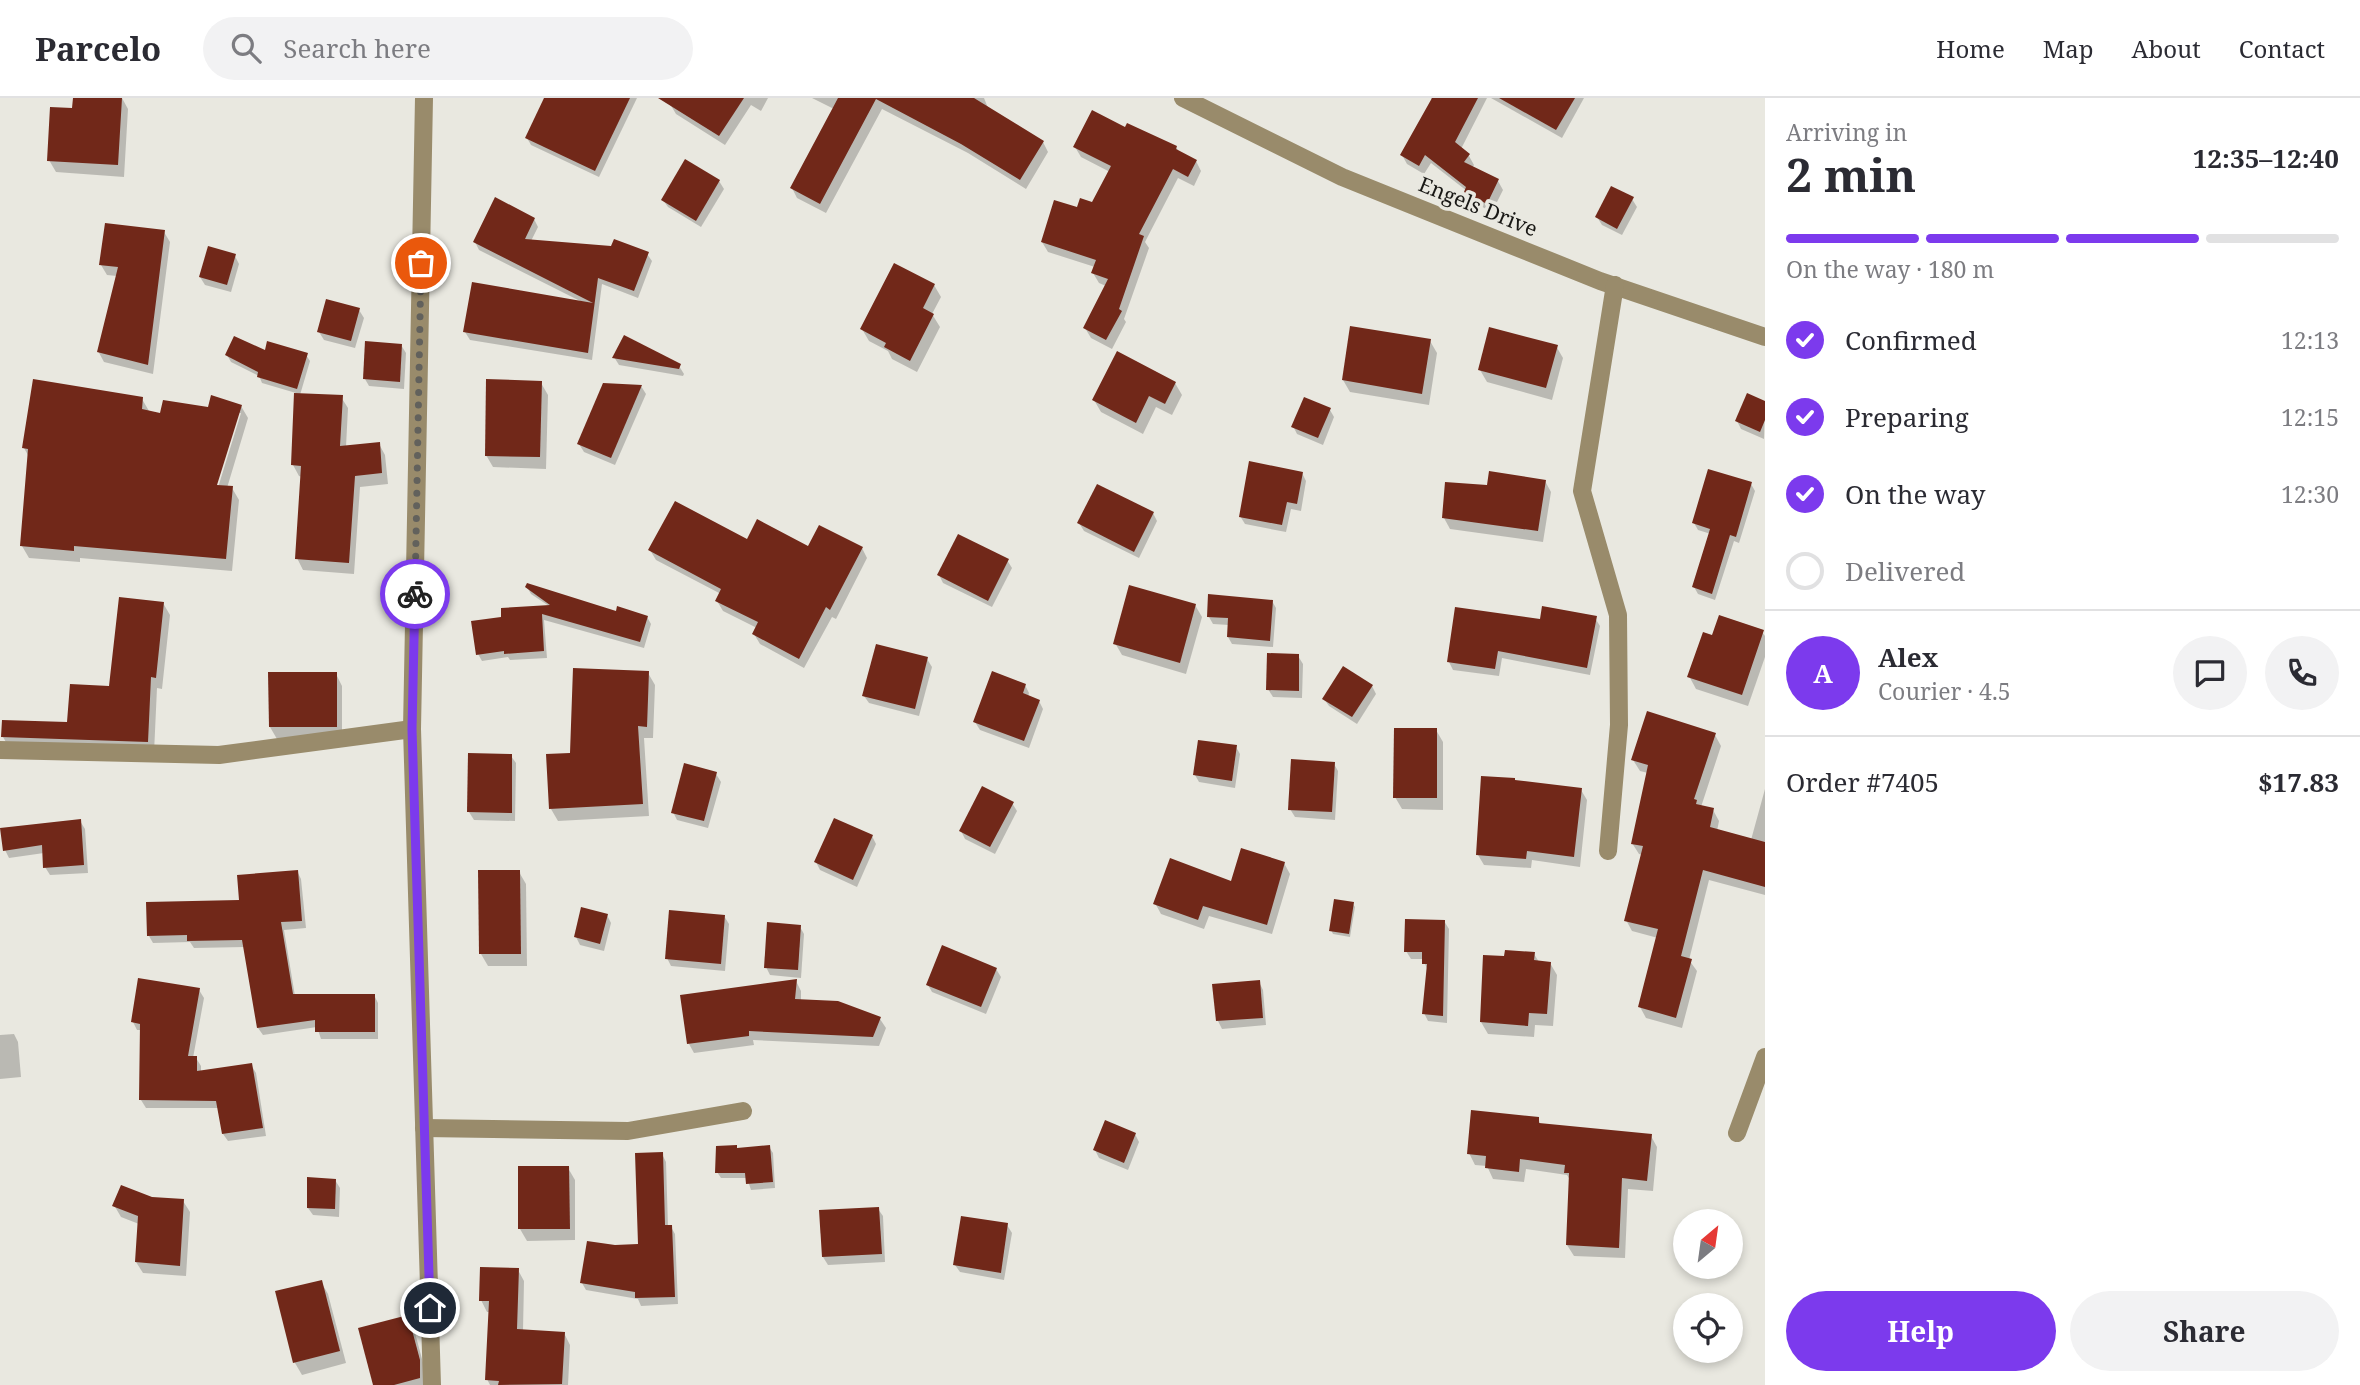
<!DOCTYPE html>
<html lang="en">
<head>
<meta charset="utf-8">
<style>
  :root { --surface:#fff; --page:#f2f2f3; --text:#2b2b33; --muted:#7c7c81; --line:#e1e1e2; --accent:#7c3aed }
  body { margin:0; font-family:"Noto Serif",serif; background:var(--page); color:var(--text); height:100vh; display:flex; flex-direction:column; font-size:26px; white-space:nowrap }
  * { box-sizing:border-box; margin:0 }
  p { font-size:23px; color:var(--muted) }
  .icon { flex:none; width:38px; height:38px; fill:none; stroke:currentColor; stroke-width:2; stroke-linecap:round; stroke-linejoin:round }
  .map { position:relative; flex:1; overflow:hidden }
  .sheet { display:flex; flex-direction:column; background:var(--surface); width:595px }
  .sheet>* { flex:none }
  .needle { width:46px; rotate:29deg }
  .tools { position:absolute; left:1673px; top:1111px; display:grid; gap:14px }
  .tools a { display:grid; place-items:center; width:70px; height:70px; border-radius:50%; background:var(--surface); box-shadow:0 4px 10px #0003; font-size:35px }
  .pin { position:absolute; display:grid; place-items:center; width:60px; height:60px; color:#fff; margin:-30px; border:4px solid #fff; border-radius:50%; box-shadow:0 2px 7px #0007 }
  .courier { position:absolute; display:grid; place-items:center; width:70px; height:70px; margin:-35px; border:5px solid #7c3aed; border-radius:50%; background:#fff; color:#222; box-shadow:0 2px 9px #0007 }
  .headline em { font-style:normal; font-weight:700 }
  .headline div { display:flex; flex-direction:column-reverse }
  .headline { display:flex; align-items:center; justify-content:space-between; height:119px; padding:0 21px }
  h1 { font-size:46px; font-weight:700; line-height:52px }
  .bar { display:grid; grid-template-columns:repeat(4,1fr); gap:10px 7px; align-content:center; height:84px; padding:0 21px }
  .bar i { height:9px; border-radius:5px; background:var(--line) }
  .bar .on { background:var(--accent) }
  .bar p { grid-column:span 4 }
  .line { display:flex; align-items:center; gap:18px; padding:0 21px; border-top:2px solid var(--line) }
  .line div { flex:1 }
  .round { display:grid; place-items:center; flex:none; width:74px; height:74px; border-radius:37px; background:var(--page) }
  ol { padding:0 21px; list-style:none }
  li { display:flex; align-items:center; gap:21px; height:77px }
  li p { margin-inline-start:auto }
  li .icon { padding:7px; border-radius:50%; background:var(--accent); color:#fff; stroke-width:4 }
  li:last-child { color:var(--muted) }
  li i { width:38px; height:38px; border:4px solid var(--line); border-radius:50% }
  .cta { display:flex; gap:14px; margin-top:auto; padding:14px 21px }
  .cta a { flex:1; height:80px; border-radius:42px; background:var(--accent); color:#fff; font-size:28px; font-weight:700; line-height:80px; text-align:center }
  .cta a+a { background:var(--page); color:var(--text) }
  header { display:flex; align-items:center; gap:42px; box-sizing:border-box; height:98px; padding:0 35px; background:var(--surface); border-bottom:2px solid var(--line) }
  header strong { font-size:33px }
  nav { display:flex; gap:38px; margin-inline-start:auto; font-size:24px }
  .search { width:490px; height:63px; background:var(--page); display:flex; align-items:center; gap:18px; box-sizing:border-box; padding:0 24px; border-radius:38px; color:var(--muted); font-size:26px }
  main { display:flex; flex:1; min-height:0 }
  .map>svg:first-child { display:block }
  .shadow { fill:#0003; fill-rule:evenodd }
  .building { fill:#712819 }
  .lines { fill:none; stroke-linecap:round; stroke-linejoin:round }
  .minor { stroke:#998b6b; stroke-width:18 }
  .done { stroke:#62615c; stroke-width:7; stroke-dasharray:0 12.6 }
  .route { stroke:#7c3aed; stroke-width:9 }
  .labels { text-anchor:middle; stroke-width:7; stroke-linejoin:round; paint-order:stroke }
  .street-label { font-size:21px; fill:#191815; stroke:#e9e8e0 }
</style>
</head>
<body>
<header>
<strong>Parcelo</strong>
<div class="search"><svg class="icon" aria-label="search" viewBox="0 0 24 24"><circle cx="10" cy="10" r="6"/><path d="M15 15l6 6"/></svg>Search here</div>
<nav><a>Home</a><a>Map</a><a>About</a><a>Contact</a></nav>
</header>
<main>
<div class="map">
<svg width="1765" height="1287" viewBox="0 0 1765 1287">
  <rect width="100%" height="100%" fill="#e9e8e0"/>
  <!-- shadow -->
  <g class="shadow">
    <polygon points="75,0 122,0 128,11 124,79 56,74 49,62 74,12"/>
    <polygon points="575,0 637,0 599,79 531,47 527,40"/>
    <polygon points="675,0 768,0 761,13 751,7 725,47 676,16 670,6"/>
    <polygon points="812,0 984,0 988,10 1043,44 1048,54 1026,91 968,55 882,11 826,115 797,100 792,90 834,11"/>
    <polygon points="1431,0 1487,0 1461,51 1469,58 1474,67 1472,70 1498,83 1503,92 1492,114 1471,103 1467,93 1431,65 1424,76 1407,66 1402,57 1433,3"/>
    <polygon points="1491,0 1584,0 1562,40"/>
    <polygon points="1126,32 1176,49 1179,54 1196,63 1201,73 1194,88 1178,80 1145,144 1149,150 1124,221 1126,224 1112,251 1091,240 1085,230 1106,188 1099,185 1093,175 1095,169 1048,154 1042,144 1078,111 1093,106 1110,74 1081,59 1075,49"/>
    <polygon points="719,83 724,91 701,129 668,109 663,102"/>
    <polygon points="1632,101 1637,109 1622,137 1602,127 1597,119"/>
    <polygon points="534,121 538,129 531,143 647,156 652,163 638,200 602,186 592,262 470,242 465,234 582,204 479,152 475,144"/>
    <polygon points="164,134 170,144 153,276 104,264 98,253 117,178 107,177 101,167"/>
    <polygon points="235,158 239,166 231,194 205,187 200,179"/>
    <polygon points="934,187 941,199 932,216 940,229 917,274 892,261 888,253 869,243 862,231"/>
    <polygon points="359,212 364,220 355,250 324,242 319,234"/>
    <polygon points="1430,243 1437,255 1429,307 1350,294 1343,282"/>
    <polygon points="401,247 406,255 404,291 369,288 365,281"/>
    <polygon points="1556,248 1563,260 1552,302 1487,284 1480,272"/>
    <polygon points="266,255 306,257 310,263 300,297 341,299 348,310 346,349 379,346 385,357 388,386 360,389 354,476 303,472 297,460 302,379 299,378 293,367 296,295 262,285 259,278 231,264 227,257"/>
    <polygon points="614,259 679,268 684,276 683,278 619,267"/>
    <polygon points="541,285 548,297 546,371 493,369 486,357"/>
    <polygon points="1175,285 1182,297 1172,317 1156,309 1143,336 1101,314 1094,302"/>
    <polygon points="641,288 646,296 615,367 584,354 579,346"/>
    <polygon points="1748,297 1765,305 1764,341 1741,331 1737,323"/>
    <path d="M142 301 149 313 161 317 241 308 248 320 227 390H232L239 402 232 473 80 460V464L29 460 22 448 29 359 24 350ZM237 315H241L216 396 213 395Z"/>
    <polygon points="1330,312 1334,319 1323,347 1297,336 1293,328"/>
    <polygon points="1302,375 1306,383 1301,413 1291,411 1286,434 1245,426 1240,418"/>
    <polygon points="1545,383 1551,394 1543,444 1450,431 1444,420 1488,389"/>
    <polygon points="1751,386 1755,393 1739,445 1734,443 1715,502 1698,496 1694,489 1711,436 1698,432 1694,425"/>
    <polygon points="1153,415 1157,423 1139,460 1084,433 1079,425"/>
    <polygon points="748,443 809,450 862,450 867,460 836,521 832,519 804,570 760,546 754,536 757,530 723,513 717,503 721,496 656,462 650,452"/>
    <polygon points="1007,462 1012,470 992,509 943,485 939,477"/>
    <polygon points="527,489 617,515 647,519 651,526 644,550 544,522 547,560 510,562 508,559 482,563 478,556 503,520 549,508 531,496"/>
    <polygon points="1272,503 1276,510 1273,549 1232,546 1228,539 1229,527 1213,526 1209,519"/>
    <polygon points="163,505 170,517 162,591 157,590 154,655 10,651 3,639 69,626 111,590"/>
    <polygon points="1195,507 1202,519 1186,576 1122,557 1115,545"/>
    <polygon points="1595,520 1600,528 1590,577 1502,560 1499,578 1453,572 1449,564"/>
    <polygon points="1762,534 1765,538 1765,559 1748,608 1696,591 1689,578 1713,539"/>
    <polygon points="1298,558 1303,566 1302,600 1273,599 1268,591"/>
    <polygon points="927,561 932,569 919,618 869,605 864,598"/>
    <polygon points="648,575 655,587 653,640 644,640 649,718 558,723 551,711 572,656"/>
    <polygon points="336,576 342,588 342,641 277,641 270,629"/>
    <polygon points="1025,587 1029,595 1028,599 1039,603 1043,611 1029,650 980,632 975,624"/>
    <polygon points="1372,588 1376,596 1357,626 1329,608 1324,601"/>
    <polygon points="1436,632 1443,644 1443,712 1402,711 1395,699"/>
    <polygon points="1715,637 1721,648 1701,709 1713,712 1719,723 1717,733 1751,742 1765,691 1765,797 1709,782 1689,862 1697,873 1682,930 1646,920 1640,909 1658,840 1632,833 1626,822 1643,757 1639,756 1632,745 1648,675 1640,673 1633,662"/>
    <polygon points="1236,649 1240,656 1235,690 1199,684 1195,677"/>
    <polygon points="511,658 516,665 515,723 474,722 469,714"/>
    <polygon points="1334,666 1338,673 1335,722 1295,719 1290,711"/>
    <polygon points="716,676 721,684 708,730 677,722 673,714"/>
    <polygon points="1515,683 1581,692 1587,702 1580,769 1532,762 1531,770 1484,767 1478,757"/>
    <polygon points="1012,705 1017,713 995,756 965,741 961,733"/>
    <polygon points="80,723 85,731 88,775 50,777 45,769 44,755 9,760 5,752"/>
    <polygon points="872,738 876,746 857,789 820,772 816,764"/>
    <polygon points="1284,765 1290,776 1272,836 1209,818 1204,831 1161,816 1155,805 1232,785"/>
    <polygon points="297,773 301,781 306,830 284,832 295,898 374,897 378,905 378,941 321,941 317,929 263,937 258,930 245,849 194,850 190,844 153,845 149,838 241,804"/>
    <polygon points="519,774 526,786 527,868 488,868 481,856"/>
    <polygon points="1353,806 1355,809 1350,839 1333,836 1331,832"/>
    <polygon points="607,817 611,825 604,853 580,847 576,839"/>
    <polygon points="724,818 729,826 725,873 671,868 667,860"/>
    <polygon points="1444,823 1449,831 1447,925 1428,923 1424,915 1428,873 1423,861 1411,861 1406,853"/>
    <polygon points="800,829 804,836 801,880 770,877 766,869"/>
    <polygon points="1534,856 1539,864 1550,865 1557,877 1553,928 1535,927 1534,939 1488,936 1481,924 1506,860"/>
    <polygon points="996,871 1001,879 986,916 932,894 928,887"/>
    <polygon points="796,883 801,893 801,903 880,921 886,930 879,948 753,942 754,947 694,955 689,946 682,899"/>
    <polygon points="1259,884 1263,892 1266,927 1222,931 1218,923 1214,887"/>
    <polygon points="199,892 204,900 193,960 196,960 201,968 201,975 251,967 256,975 266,1038 228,1043 223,1036 219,1010 146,1010 141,1002 141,932 137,932 133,924"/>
    <polygon points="14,936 18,944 21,979 0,981 0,937"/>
    <polygon points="1538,1021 1541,1027 1651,1038 1657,1049 1653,1093 1628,1091 1625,1160 1574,1158 1567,1147 1570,1082 1567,1077 1526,1071 1524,1084 1493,1081 1487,1068 1475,1067 1469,1055"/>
    <polygon points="1135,1036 1139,1044 1128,1072 1099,1060 1095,1052"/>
    <polygon points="769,1049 773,1055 775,1090 751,1092 747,1080 721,1080 717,1074 737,1051"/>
    <polygon points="662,1056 666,1064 668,1129 671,1129 675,1136 678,1206 641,1208 638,1201 586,1192 582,1185 615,1149 640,1148"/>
    <polygon points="568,1070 575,1082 575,1142 527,1143 520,1131"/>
    <polygon points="335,1082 340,1090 339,1119 313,1117 308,1110"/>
    <polygon points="151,1101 183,1103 190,1114 186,1178 143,1175 136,1164 139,1126 121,1119 114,1107"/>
    <polygon points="878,1111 883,1118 885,1164 828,1167 823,1159 821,1114"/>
    <polygon points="1007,1127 1012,1135 1004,1182 960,1174 955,1167"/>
    <polygon points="518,1172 524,1183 523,1233 564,1235 570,1247 568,1287 490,1287 487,1281 490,1214 487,1214 481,1202"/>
    <polygon points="321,1184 328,1196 346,1265 302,1277 295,1265 277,1195"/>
    <polygon points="407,1219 414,1231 426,1276 426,1287 374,1287"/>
  </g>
  <!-- building -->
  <g class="building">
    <polygon points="73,0 122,0 118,67 47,63 50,9 72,10"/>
    <polygon points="544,0 630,0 595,73 525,40"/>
    <polygon points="658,0 744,0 719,38"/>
    <polygon points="838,0 974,0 1044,43 1020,82 961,46 876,1 820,106 790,90"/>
    <polygon points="1432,0 1478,0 1455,44 1470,56 1464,64 1499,81 1487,106 1464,94 1466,89 1425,57 1419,68 1400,57"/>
    <polygon points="1499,0 1575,0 1556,32"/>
    <polygon points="1092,12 1125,29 1127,25 1177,48 1176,51 1197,62 1188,79 1173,71 1139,136 1144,138 1119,211 1122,213 1106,242 1083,230 1108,181 1091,175 1096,162 1041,144 1054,102 1077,109 1080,100 1092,104 1111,68 1073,49"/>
    <polygon points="685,61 720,82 696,123 661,102"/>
    <polygon points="1611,88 1634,99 1617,131 1595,119"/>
    <polygon points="495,99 535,120 525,141 611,148 614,141 649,154 634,193 598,180 588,255 463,234 472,184 593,205 473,144"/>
    <polygon points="105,125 165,132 148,267 97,254 118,169 99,167"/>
    <polygon points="208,148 236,156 227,187 199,179"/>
    <polygon points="894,165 935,186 923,210 934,216 910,263 884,249 886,245 860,231"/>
    <polygon points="326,201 360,210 351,243 317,234"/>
    <polygon points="1350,228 1431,241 1422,296 1342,282"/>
    <polygon points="1489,229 1558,247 1546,290 1478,272"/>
    <polygon points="624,237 681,266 679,271 612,260"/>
    <polygon points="234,238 265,252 267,243 308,255 297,291 257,279 258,274 225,257"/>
    <polygon points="365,243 402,246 400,284 363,281"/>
    <polygon points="1117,253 1176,284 1165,306 1149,298 1136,325 1092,302"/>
    <polygon points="33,281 143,299 142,311 160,315 163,302 208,309 211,297 242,307 217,387 233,388 226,461 74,448 74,453 20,448 28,351 22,350"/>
    <polygon points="486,281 542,283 540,359 485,358"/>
    <polygon points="603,285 642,287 611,360 577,346"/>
    <polygon points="294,295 343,297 340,348 380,344 382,375 355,378 349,465 295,461 301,368 291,367"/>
    <polygon points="1747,295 1765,303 1765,322 1760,334 1735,323"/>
    <polygon points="1304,299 1331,310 1318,340 1291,329"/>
    <polygon points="1249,363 1303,374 1297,406 1287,404 1282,427 1239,419"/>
    <polygon points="1708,371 1752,384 1736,439 1730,437 1712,496 1692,489 1710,431 1692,425"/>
    <polygon points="1489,373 1546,382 1538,433 1442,420 1445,384 1487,387"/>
    <polygon points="1097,386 1154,414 1134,454 1077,425"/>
    <polygon points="675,403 747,441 757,421 808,448 819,427 863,449 830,512 826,509 799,561 752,536 758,524 715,503 721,491 648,452"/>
    <polygon points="958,436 1009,461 988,503 937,477"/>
    <polygon points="527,485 616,513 617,508 648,518 640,544 542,516 544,553 504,556 504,553 476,557 471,523 501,519 501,510 550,507 525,489"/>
    <polygon points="1129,487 1196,506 1180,565 1113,546"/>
    <polygon points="1208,496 1273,502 1270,543 1227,539 1228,520 1207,519"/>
    <polygon points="119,499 164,504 156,580 151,579 148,644 1,639 2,622 67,624 70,586 109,588"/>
    <polygon points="1542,508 1597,518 1587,570 1498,553 1495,571 1447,564 1455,509 1540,521"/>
    <polygon points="1719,517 1764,532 1742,597 1687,579 1703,534 1712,537"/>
    <polygon points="876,546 928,559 915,611 862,598"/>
    <polygon points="1267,555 1299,556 1299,593 1266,592"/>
    <polygon points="1343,568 1373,587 1352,619 1322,601"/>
    <polygon points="573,570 649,573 647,629 638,628 643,706 549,711 546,656 570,655"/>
    <polygon points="992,573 1026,586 1023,595 1040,602 1024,643 973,624"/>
    <polygon points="268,574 337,574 337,629 269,629"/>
    <polygon points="1647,613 1716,635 1694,701 1697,702 1696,706 1714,710 1710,729 1765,744 1765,789 1703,772 1681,858 1692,861 1676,920 1638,909 1658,831 1624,823 1643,748 1631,746 1648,667 1631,662"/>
    <polygon points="1394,630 1437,630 1437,700 1393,700"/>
    <polygon points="1198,642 1237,647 1232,683 1193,677"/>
    <polygon points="468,655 512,656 512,715 467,714"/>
    <polygon points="1291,661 1335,664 1332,714 1288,712"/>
    <polygon points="684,665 717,674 704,723 671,715"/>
    <polygon points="1481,678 1515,680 1515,682 1582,690 1574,759 1527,753 1526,761 1476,757"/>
    <polygon points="982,688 1014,704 990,749 959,733"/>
    <polygon points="834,720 873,737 853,782 814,764"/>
    <polygon points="81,721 84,767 43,770 42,747 3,753 0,730"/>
    <polygon points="1241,750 1285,764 1267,827 1203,808 1198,822 1153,806 1170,760 1231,783"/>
    <polygon points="298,772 302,823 281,824 293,896 375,896 375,934 315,934 315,922 257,930 242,842 187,843 187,837 147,838 146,804 239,802 237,777"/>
    <polygon points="478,772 520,772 521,856 479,856"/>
    <polygon points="1334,801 1354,804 1349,836 1329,833"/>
    <polygon points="581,809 608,816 600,846 574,839"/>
    <polygon points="669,812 725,817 721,866 665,861"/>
    <polygon points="1405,821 1445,822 1443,918 1422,916 1427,866 1422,866 1422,854 1404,854"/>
    <polygon points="767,824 801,827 798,872 764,870"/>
    <polygon points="942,847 997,870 981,909 926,887"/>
    <polygon points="1505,852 1535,854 1534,862 1551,864 1547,916 1529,915 1528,928 1480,924 1483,857 1504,858"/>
    <polygon points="138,880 200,890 188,958 197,958 197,973 252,965 263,1030 222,1036 216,1003 139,1002 140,926 131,924"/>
    <polygon points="797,881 795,901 838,903 881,919 873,939 749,933 749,938 687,946 680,897"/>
    <polygon points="1260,882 1263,920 1216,923 1212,886"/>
    <polygon points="1471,1012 1539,1019 1539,1025 1652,1036 1647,1083 1622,1080 1619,1150 1566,1147 1569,1075 1564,1075 1565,1067 1520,1061 1519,1074 1485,1070 1486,1058 1467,1056"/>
    <polygon points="1105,1022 1136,1035 1124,1065 1093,1052"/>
    <polygon points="737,1047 737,1050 770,1047 773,1084 746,1086 745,1075 715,1075 716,1048"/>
    <polygon points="663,1054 665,1127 672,1127 675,1199 635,1200 635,1194 580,1185 587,1143 615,1147 638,1146 635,1055"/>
    <polygon points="518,1068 569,1068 570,1131 518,1131"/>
    <polygon points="307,1079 336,1081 335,1111 307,1110"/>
    <polygon points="121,1087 152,1099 184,1101 180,1168 135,1164 138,1118 112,1108"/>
    <polygon points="879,1109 882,1156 822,1159 819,1112"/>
    <polygon points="961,1118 1008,1125 1001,1175 953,1167"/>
    <polygon points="480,1169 519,1170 517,1231 565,1234 562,1286 498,1287 499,1283 485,1282 489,1203 479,1203"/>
    <polygon points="322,1182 340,1253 293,1265 275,1193"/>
    <polygon points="408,1217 420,1262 420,1280 394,1287 373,1287 358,1230"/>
  </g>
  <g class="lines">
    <!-- minor -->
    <g class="minor">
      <polyline points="424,0 412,631 432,1287"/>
      <polyline points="1183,0 1342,79 1600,183 1765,239"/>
      <polyline points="0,652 219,657 412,631"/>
      <polyline points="1608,753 1619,627 1618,517 1582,393 1615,187"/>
      <polyline points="424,1030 628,1033 743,1013"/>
      <polyline points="1737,1035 1765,959"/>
    </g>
  </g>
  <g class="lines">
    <!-- done -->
    <polyline class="done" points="415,496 421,165"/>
    <!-- route -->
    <polyline class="route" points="415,496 412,631 430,1210"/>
  </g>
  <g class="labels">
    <!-- street labels -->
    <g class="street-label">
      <text transform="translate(1478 109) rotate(22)" y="7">Engels Drive</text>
    </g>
  </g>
</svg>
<div class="tools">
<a><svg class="needle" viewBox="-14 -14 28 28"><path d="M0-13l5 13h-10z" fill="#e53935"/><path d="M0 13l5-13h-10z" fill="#7c7c81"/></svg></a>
<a><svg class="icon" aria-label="locate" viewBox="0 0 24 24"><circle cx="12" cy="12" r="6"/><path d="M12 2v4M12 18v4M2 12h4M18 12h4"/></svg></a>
</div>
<div class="pin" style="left:421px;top:165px;background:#ea580c"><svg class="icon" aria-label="bag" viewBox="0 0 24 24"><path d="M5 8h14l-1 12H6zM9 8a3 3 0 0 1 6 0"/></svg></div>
<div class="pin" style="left:430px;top:1210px;background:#1f2937"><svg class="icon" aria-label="home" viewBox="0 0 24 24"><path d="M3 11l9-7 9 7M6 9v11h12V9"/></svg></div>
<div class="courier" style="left:415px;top:496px"><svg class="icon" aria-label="bike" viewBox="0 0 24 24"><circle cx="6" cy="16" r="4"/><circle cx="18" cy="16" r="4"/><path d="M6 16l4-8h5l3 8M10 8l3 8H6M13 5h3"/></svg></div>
</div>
<section class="sheet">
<div class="headline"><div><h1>2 min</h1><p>Arriving in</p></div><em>12:35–12:40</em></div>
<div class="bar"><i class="on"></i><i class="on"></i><i class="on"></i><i></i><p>On the way · 180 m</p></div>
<ol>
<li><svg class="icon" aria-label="check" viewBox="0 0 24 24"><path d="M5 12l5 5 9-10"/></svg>Confirmed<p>12:13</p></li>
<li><svg class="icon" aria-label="check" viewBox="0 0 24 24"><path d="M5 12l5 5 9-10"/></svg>Preparing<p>12:15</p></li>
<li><svg class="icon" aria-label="check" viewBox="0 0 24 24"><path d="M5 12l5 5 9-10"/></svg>On the way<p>12:30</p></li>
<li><i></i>Delivered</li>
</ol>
<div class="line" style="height:126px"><b class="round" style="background:var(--accent);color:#fff">A</b><div><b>Alex</b><p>Courier · 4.5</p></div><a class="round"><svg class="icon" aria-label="chat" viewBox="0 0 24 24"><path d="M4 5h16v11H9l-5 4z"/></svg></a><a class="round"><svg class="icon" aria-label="phone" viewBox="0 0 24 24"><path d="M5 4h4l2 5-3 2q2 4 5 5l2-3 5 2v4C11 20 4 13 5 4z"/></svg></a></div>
<div class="line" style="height:91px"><div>Order #7405</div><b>$17.83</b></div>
<div class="cta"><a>Help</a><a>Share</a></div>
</section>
</main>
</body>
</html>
